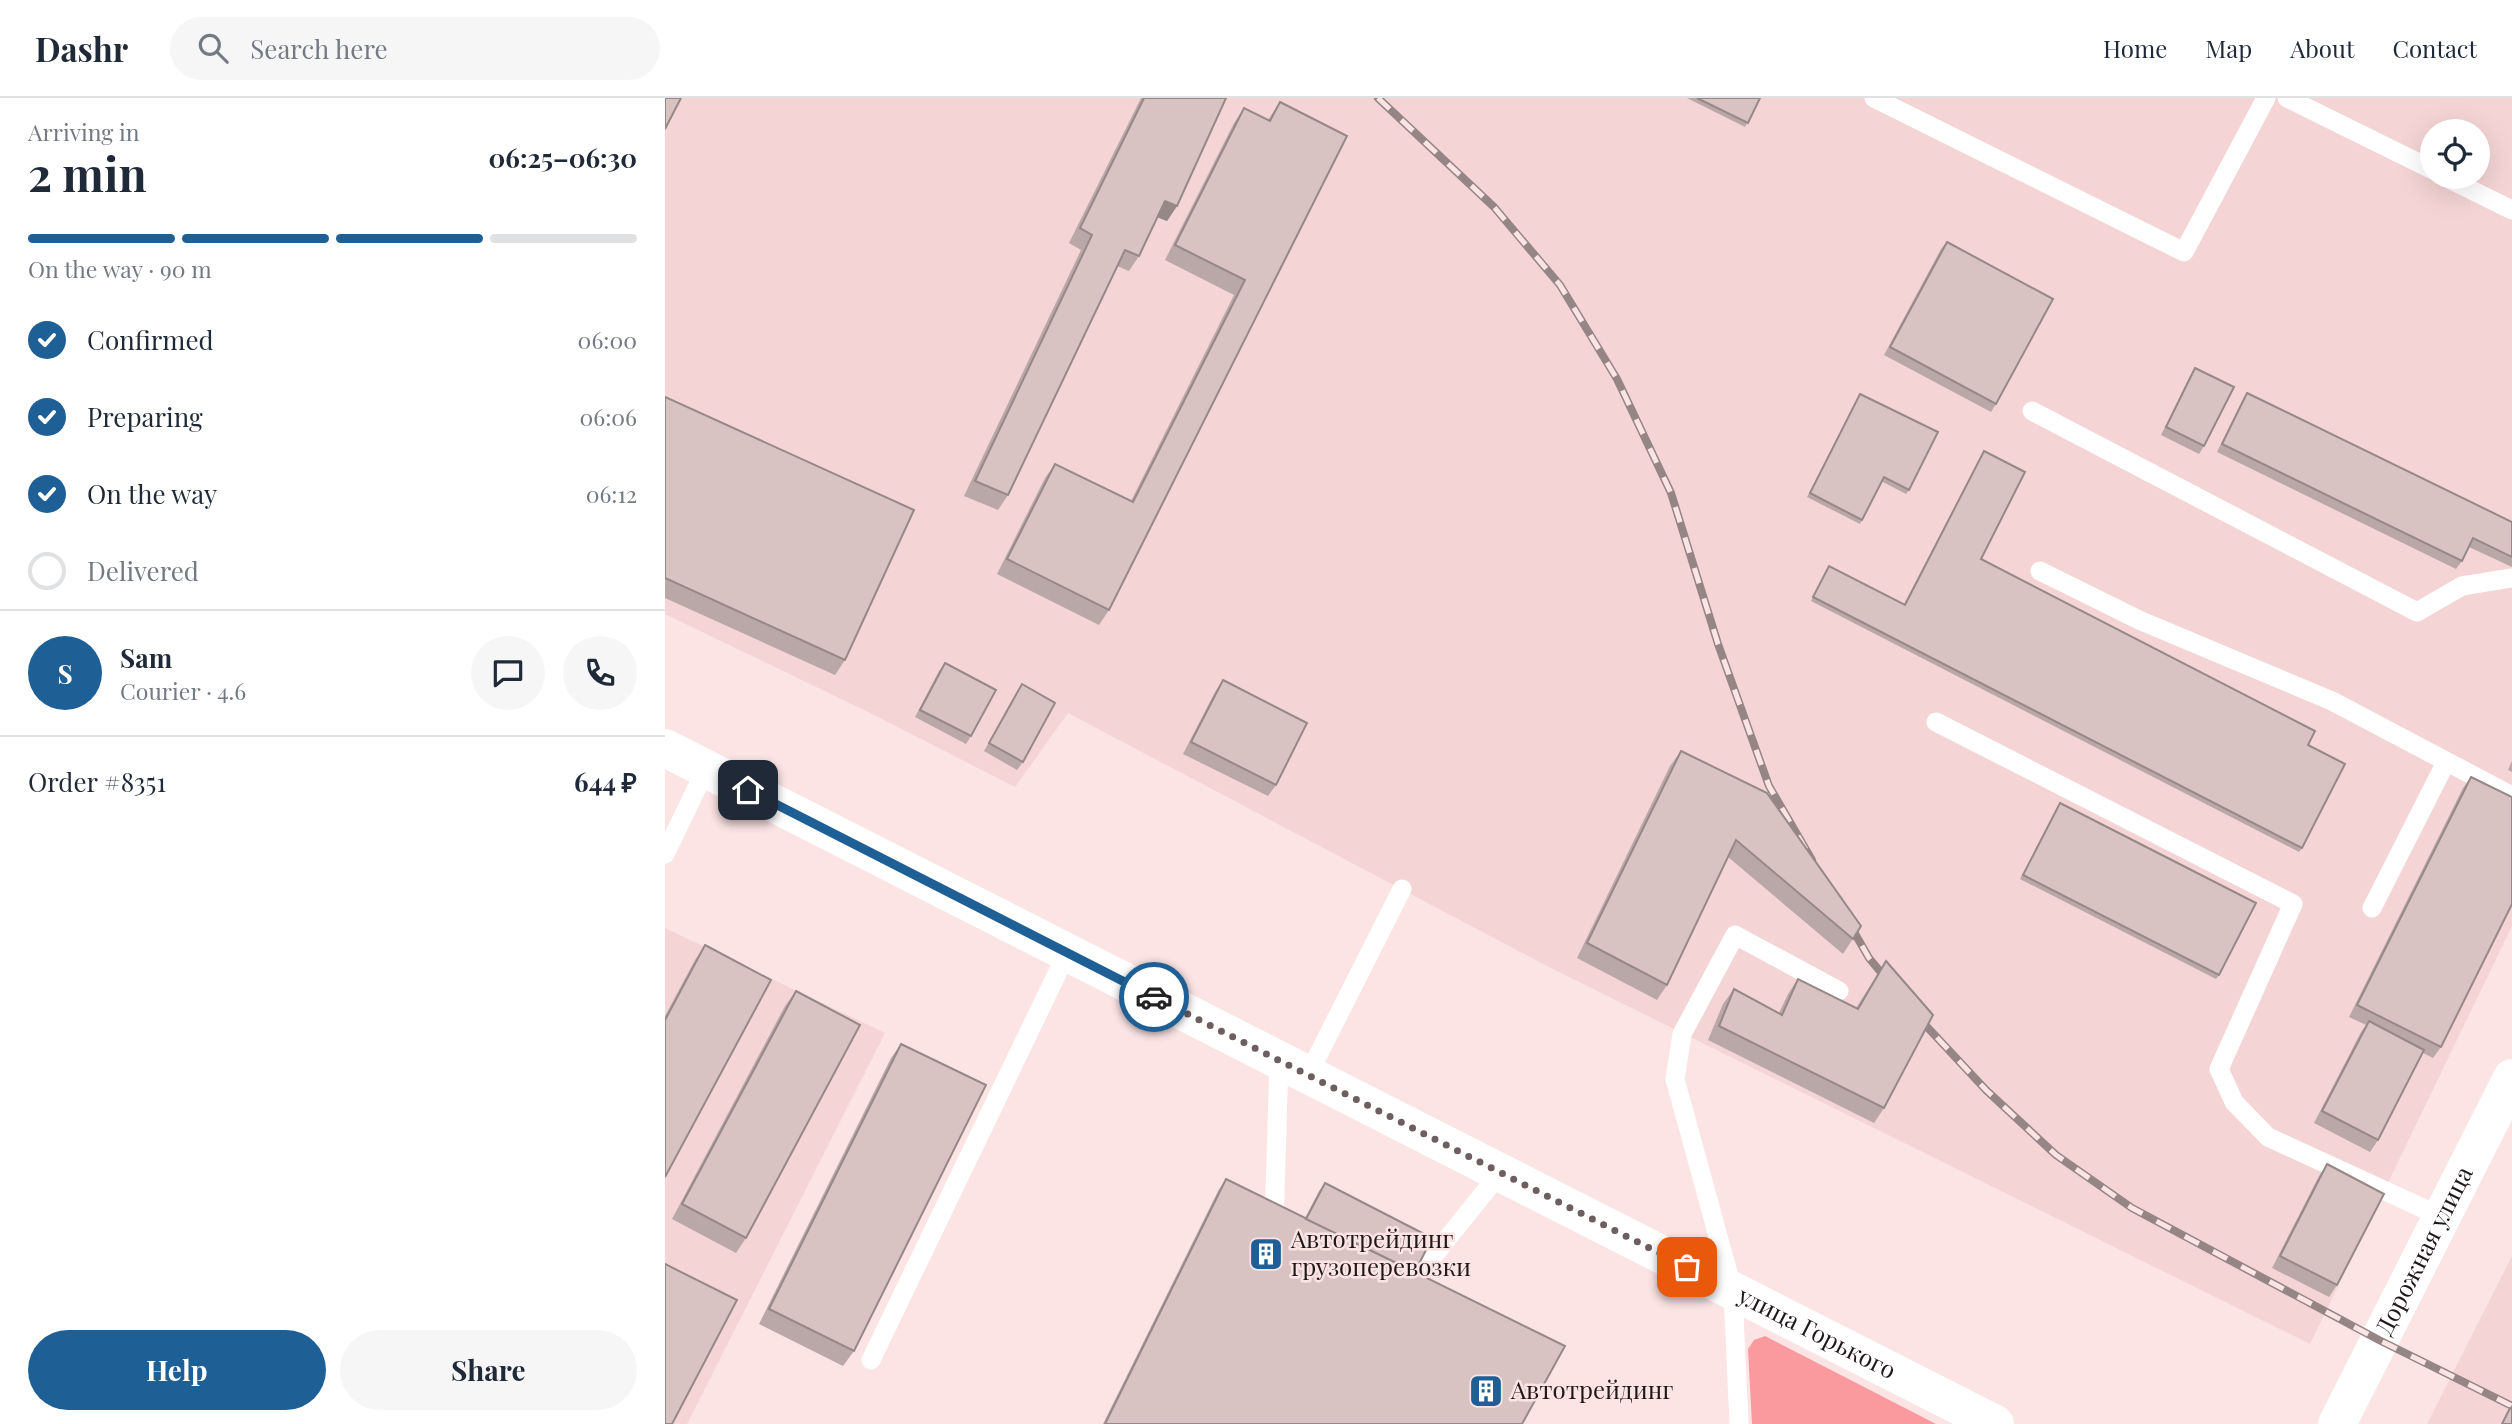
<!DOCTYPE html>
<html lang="en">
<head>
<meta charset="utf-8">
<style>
  :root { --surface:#fff; --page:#f6f6f7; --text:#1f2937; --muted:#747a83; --line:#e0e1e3; --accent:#1e6095 }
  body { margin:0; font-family:"Playfair Display",serif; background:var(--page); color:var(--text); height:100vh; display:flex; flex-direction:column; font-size:26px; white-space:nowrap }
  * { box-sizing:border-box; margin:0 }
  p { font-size:23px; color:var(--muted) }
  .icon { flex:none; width:38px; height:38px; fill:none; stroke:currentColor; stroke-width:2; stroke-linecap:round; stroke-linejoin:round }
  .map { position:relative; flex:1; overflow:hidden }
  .details { display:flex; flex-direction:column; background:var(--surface); width:665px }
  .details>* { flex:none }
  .fabs { position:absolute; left:1755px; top:21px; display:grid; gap:14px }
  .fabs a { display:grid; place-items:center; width:70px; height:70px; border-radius:50%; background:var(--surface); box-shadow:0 7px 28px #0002; font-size:35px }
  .pin { position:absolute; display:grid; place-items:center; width:60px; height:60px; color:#fff; margin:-30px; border-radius:14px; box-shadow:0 4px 10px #0006 }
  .courier { position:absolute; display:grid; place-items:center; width:70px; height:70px; margin:-35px; border:5px solid #1e6095; border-radius:50%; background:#fff; color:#222; box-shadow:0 2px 9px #0007 }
  .overview em { font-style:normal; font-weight:700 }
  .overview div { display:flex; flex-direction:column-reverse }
  .overview { display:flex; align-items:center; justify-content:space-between; height:119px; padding:0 28px }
  h1 { font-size:46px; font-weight:700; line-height:52px }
  .bar { display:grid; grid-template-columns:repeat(4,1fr); gap:10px 7px; align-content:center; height:84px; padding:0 28px }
  .bar i { height:9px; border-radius:5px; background:var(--line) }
  .bar .active { background:var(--accent) }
  .bar p { grid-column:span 4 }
  .line { display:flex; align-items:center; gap:18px; padding:0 28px; border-top:2px solid var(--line) }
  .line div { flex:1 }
  .round { display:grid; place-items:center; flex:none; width:74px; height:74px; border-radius:37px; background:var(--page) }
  ol { padding:0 28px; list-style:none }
  li { display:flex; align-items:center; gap:21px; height:77px }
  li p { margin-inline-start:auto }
  li .icon { padding:7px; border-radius:50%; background:var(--accent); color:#fff; stroke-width:4 }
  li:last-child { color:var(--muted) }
  li i { width:38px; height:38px; border:4px solid var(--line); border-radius:50% }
  .button { display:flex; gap:14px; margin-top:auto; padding:14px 28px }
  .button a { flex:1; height:80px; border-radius:42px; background:var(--accent); color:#fff; font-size:28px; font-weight:700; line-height:80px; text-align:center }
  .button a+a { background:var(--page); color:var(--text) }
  header { display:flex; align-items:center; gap:42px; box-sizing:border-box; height:98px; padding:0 35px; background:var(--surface); border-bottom:2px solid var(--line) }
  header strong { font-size:33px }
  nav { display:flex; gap:38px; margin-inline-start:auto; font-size:24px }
  .search { width:490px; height:63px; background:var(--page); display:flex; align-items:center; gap:18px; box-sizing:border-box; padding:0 24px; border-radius:38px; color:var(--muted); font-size:26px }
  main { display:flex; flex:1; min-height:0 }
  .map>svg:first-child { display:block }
  .built { fill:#f4d4d4; fill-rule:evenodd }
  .green { fill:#fa9a9f }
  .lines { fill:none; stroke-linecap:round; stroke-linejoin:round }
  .lane { stroke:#fff; stroke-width:19 }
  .street { stroke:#fff; stroke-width:38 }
  .secondary { stroke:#fff; stroke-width:38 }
  .rail-casing { stroke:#968585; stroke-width:8 }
  .rail { stroke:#fce4e4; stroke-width:5; stroke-dasharray:16; stroke-linecap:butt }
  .wall { fill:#baa7a7 }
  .shaded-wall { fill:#978888 }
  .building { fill:#d8c2c2; stroke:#978888; stroke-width:2 }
  .done { stroke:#6d5f5f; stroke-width:7; stroke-dasharray:0 12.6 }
  .route { stroke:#1e6095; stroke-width:9 }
  .labels { text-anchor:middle; stroke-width:5; stroke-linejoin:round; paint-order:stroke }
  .poi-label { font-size:24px; fill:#201818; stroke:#fce4e4; text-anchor:start }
  .street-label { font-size:24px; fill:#201818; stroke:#fce4e4 }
</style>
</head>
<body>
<header>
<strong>Dashr</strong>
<div class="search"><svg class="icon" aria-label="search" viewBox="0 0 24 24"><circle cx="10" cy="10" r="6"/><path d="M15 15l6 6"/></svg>Search here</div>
<nav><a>Home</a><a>Map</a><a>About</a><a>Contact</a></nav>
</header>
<main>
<section class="details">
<div class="overview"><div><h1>2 min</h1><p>Arriving in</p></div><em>06:25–06:30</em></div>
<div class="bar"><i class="active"></i><i class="active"></i><i class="active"></i><i></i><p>On the way · 90 m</p></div>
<ol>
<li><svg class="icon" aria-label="check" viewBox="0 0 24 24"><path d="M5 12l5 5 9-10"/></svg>Confirmed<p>06:00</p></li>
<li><svg class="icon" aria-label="check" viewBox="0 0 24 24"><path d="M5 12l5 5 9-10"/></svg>Preparing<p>06:06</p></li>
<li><svg class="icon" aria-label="check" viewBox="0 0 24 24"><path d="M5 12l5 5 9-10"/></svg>On the way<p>06:12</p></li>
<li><i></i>Delivered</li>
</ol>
<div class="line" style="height:126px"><b class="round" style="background:var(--accent);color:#fff">S</b><div><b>Sam</b><p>Courier · 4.6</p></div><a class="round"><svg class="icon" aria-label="chat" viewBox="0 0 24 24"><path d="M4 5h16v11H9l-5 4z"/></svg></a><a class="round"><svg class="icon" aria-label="phone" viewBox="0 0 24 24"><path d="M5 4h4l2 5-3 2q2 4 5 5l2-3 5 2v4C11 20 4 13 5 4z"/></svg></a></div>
<div class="line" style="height:91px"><div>Order #8351</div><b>644 ₽</b></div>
<div class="button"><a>Help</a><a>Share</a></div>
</section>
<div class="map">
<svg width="1847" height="1326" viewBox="0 0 1847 1326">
  <rect width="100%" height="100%" fill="#fce4e4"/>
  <!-- built -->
  <g class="built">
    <path d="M0 0H1847V828L1645 1246 882 868 403 615 350 689 207 616 0 516ZM1768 33H1813V79H1768Z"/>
    <polygon points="0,830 220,935 22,1326 0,1326"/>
    <polygon points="1847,1158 1847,1326 1762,1326"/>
  </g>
  <!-- green -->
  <polygon class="green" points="1100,1238 1271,1326 1087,1326 1083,1251 1089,1242"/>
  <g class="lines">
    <!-- lane -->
    <g class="lane">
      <polyline points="1209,0 1519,154 1601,0"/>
      <polyline points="1622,0 1768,72"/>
      <polyline points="1780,79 1847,112"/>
      <polyline points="1367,313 1752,514 1797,488 1847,480"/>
      <polyline points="1375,473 1474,522 1667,603 1847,698"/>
      <polyline points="1271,624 1628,806 1554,971 1569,1004 1603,1039 1777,1119"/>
      <polyline points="0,756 41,671"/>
      <polyline points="1707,810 1781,664"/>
      <polyline points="643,977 737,791"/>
      <polyline points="609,1129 614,962"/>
      <polyline points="737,1197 835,1075"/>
      <polyline points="206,1262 402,855"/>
      <polyline points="1074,1326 1068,1193 1010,981 1017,936 1070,837 1174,893"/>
    </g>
    <!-- street -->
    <path class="street" id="s1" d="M1672 1326 1847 980"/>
    <!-- secondary -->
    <path class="secondary" id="s2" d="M0 650 1330 1326"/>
    <!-- rail casing -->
    <g class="rail-casing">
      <g id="rail">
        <polyline points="713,0 829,109 895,187 952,281 1006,395 1053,546 1104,688 1147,762"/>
        <polyline points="1181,820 1204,860 1228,889"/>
        <polyline points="1250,916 1321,992 1391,1057 1467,1110 1714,1242 1847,1308"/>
      </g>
    </g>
    <!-- rail -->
    <use href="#rail" class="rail"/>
  </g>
  <!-- wall -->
  <g class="wall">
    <polygon points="476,0 561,0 512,108 502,123 492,119 474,158 464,173 452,168 343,397 333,412 299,398 416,152 404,145"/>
    <polygon points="1022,0 1095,0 1080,29"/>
    <polygon points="615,4 682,38 444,512 434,527 332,476 380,380 390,366 466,403 569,197 500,162 569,25 579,10 603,22"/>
    <polygon points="1282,144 1331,306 1326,314 1219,257 1276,151"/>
    <polygon points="1530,270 1539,348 1534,356 1496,337 1525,278"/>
    <polygon points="1582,295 1847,424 1847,469 1804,449 1797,463 1791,471 1552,354 1577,303"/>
    <polygon points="1195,296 1244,392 1241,396 1216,383 1195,426 1142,399"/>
    <polygon points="0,299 180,562 170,577 0,500"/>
    <polygon points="1319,353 1316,461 1643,647 1637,750 1634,754 1146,503 1164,468 1239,506"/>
    <polygon points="280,565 306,638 301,646 250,619 274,573"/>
    <polygon points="558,582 611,687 603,698 518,656 550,594"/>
    <polygon points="357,586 358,664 352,672 319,653"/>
    <polygon points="1016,653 1196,828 1178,856 1063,759 1002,887 992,902 912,860 1005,668"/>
    <polygon points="1847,663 1847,674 1843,672"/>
    <polygon points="1806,679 1776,949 1768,960 1758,955 1713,1042 1705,1054 1649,1025 1696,934 1701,927 1684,919 1798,690"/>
    <polygon points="1395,705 1554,877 1551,881 1355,781"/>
    <polygon points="40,847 0,1079 0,918 30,862"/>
    <polygon points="1221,863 1219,1010 1209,1025 1043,942 1058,906 1069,891 1114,915 1123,896 1133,881 1191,910"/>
    <polygon points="131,893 81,1140 71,1155 7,1121 120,908"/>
    <polygon points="236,946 189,1253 178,1268 94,1226 226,960"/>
    <polygon points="1662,1066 1672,1187 1664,1199 1607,1170 1654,1078"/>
    <polygon points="561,1081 640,1120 654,1093 660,1085 750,1174 857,1326 438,1326 553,1093"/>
  </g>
  <!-- shaded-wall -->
  <polygon class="shaded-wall" points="500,103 512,108 502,123 489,118"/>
  <!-- building -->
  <g class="building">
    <polygon points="0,0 16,0 0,31"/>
    <polygon points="479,0 561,0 512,108 500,103 474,158 460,152 343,397 310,383 427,137 415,130"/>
    <polygon points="1032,0 1095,0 1083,25"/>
    <polygon points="615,4 682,38 444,512 342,461 390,366 468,404 580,182 510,147 579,10 605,23"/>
    <polygon points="1282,144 1388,201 1331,306 1225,249"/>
    <polygon points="1530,270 1569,289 1539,348 1501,329"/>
    <polygon points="1582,295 1847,424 1847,459 1808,440 1797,463 1557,346"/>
    <polygon points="1195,296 1273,334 1244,392 1219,379 1197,422 1145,395"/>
    <polygon points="0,299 249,412 180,562 0,480"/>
    <polygon points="1319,353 1360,374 1316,461 1650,633 1643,647 1680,666 1637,750 1148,499 1164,468 1240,507"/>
    <polygon points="280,565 331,592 306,638 255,612"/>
    <polygon points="558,582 642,625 611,687 526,644"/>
    <polygon points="357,586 390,605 358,664 324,645"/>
    <polygon points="1016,653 1102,695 1196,828 1188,841 1071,742 1002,887 922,845"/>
    <polygon points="1806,679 1847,699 1847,806 1776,949 1692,907"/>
    <polygon points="1395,705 1591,805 1554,877 1358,777"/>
    <polygon points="40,847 106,882 0,1079 0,922"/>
    <polygon points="1221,863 1268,917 1219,1010 1054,928 1069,891 1117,917 1133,881 1193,911"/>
    <polygon points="131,893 195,927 81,1140 17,1106"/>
    <polygon points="1704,923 1759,952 1713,1042 1657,1013"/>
    <polygon points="236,946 321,987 189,1253 104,1211"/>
    <polygon points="1662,1066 1719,1096 1672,1187 1615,1158"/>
    <polygon points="561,1081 900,1248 857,1326 440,1326"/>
    <polygon points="660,1085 767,1140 750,1174 641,1121"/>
    <polygon points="0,1166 72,1202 7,1326 0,1326"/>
    <polygon points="1845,1310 1847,1311 1847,1326 1837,1326"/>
  </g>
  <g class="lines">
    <!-- done -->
    <polyline class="done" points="489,899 1022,1169"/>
    <!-- route -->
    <polyline class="route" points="83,692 489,899"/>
  </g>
  <!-- icons -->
  <defs>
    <g id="building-square" transform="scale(1.75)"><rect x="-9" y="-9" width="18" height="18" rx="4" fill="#1e6095" stroke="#fce4e4"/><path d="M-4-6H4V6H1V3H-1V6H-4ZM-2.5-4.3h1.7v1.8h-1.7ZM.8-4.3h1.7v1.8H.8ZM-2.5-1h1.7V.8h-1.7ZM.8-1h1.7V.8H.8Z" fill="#fff"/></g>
  </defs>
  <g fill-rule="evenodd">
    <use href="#building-square" x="601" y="1156"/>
    <use href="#building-square" x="821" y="1293"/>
  </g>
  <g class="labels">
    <!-- poi labels -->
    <g class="poi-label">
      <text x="626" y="1150">Автотрейдинг<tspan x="626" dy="28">грузоперевозки</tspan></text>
      <text x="846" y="1301">Автотрейдинг</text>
    </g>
    <!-- street labels -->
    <g class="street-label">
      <text dy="8" stroke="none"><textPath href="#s1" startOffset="194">Дорожная улица</textPath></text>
      <text dy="8" stroke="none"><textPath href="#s2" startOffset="1292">улица Горького</textPath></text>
    </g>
  </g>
</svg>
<div class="fabs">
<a><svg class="icon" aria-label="locate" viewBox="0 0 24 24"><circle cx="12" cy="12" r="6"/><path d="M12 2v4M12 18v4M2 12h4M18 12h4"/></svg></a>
</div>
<div class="pin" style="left:1022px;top:1169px;background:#ea580c"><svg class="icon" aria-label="bag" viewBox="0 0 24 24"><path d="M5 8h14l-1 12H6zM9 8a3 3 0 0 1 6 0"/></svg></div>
<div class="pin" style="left:83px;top:692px;background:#1f2937"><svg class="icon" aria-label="home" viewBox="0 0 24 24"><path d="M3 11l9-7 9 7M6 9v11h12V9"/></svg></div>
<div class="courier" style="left:489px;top:899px"><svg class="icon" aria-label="car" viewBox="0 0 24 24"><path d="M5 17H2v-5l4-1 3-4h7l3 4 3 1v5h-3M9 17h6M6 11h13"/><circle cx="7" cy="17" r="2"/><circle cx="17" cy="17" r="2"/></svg></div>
</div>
</main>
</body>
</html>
